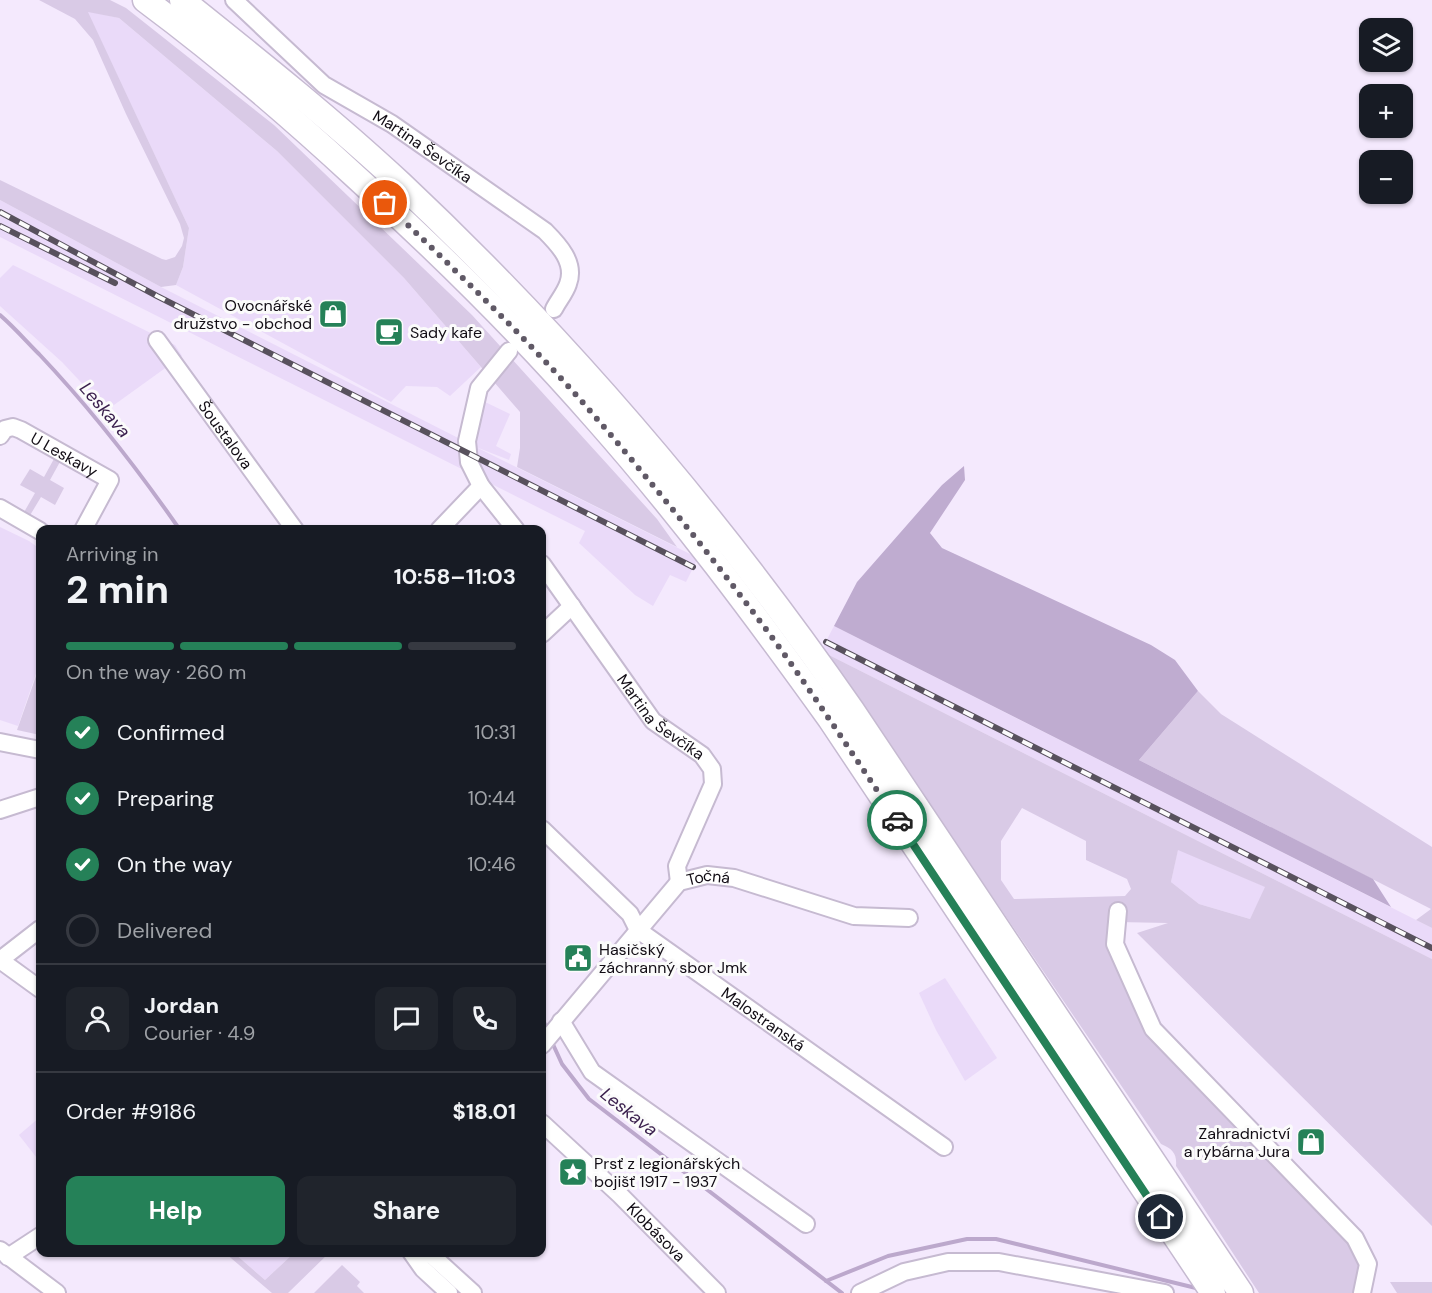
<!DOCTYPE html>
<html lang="en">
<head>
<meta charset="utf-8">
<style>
  :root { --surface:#171b24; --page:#20242c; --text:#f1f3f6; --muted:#9ea1a6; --line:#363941; --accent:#258158 }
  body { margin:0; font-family:"DM Sans",sans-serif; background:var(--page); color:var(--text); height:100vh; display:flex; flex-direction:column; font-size:22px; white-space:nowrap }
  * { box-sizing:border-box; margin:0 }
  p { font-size:20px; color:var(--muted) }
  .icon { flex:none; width:33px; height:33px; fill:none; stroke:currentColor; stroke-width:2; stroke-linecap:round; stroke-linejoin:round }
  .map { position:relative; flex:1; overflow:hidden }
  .panel { position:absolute; left:36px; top:525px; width:510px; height:732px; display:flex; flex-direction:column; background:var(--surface); border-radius:12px; box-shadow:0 2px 4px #0004 }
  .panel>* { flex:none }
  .fabs { position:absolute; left:1359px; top:18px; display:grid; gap:12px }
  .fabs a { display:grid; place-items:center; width:54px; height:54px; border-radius:12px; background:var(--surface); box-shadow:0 2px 4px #0004; font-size:30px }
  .pin { position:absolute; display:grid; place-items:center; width:51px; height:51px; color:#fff; margin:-26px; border:3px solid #fff; border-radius:50%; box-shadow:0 2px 6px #0007 }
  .courier { position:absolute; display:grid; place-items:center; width:60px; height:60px; margin:-30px; border:4px solid #258158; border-radius:50%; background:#fff; color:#222; box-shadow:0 2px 8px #0007 }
  .summary em { font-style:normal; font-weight:700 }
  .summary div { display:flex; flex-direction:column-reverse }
  .summary { display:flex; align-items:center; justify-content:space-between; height:102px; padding:0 30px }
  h1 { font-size:39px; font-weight:700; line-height:45px }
  .bar { display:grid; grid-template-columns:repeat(4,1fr); gap:9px 6px; align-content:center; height:72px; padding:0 30px }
  .bar i { height:8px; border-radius:4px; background:var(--line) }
  .bar .on { background:var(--accent) }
  .bar p { grid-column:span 4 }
  .line { display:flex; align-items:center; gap:15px; padding:0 30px; border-top:2px solid var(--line) }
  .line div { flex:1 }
  .round { display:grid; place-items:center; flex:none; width:63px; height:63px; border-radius:12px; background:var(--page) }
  ol { padding:0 30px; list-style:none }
  li { display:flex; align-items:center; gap:18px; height:66px }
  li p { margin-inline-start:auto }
  li .icon { padding:6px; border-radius:50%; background:var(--accent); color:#fff; stroke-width:4 }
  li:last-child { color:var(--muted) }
  li i { width:33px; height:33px; border:3px solid var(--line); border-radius:50% }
  .action { display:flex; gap:12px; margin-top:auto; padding:12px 30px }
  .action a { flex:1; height:69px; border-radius:12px; background:var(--accent); color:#fff; font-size:24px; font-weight:700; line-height:69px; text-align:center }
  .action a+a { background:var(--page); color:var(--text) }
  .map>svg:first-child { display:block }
  .built { fill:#eadaf9 }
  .green { fill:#d9cae6; fill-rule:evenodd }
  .forest { fill:#bfacd0 }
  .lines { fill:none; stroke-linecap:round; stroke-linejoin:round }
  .stream { stroke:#bca8cc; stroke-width:4 }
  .minor-casing { stroke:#c6bad1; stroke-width:20 }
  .highway-casing { stroke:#c6bad1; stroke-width:27 }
  .minor { stroke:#fff; stroke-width:16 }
  .highway { stroke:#fff; stroke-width:24 }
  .rail-casing { stroke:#58515d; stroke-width:6 }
  .rail { stroke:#fbfbfb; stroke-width:4; stroke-dasharray:11; stroke-linecap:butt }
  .done { stroke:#605966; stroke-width:6; stroke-dasharray:0 10.8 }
  .route { stroke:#258158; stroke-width:8 }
  .labels { text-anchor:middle; stroke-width:6; stroke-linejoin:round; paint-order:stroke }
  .street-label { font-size:16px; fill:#110c14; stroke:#fbfbfb }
  .poi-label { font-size:16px; fill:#110c14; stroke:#fbfbfb; text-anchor:start }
  .water-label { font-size:18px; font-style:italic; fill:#391e4c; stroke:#fbfbfb }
</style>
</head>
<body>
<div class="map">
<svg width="1432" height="1293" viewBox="0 0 1432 1293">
  <rect width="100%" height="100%" fill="#f4e9fd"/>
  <!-- built -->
  <g class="built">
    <polygon points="87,11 119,18 277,151 404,278 481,367 450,396 437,387 406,386 391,402 176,285 183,267 189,228"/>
    <polygon points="0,200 161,287 472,445 483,401 510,414 496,446 511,454 509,460 476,447 698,558 686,582 670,575 653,606 635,595 579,543 585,531 0,237"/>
    <polygon points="13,265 175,345 182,356 107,410 62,362 0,306 0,278"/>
    <polygon points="0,527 29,541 40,549 40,607 37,620 40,625 40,662 18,726 0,720"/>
    <polygon points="834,626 1432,928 1432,959 821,651"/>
    <polygon points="1178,849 1266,887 1250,919 1199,904 1171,882"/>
    <polygon points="945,978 997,1058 965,1081 936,1030 919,993"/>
    <polygon points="40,1117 40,1162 19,1135"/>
    <polygon points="234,1253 294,1253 265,1280"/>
  </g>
  <!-- green -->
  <g class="green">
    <polygon points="39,0 110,0 126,8 274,125 472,315 657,519 677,547 517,467 520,448 520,412 404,278 277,151 119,18 88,12 189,228 183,267 176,285 161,287 0,200 0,180 162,259 166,260 175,257 182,246 184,238 180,224 126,114 93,40 75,19"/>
    <polygon points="55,457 61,460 50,480 64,488 55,505 41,497 29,517 23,514 35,493 20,485 30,469 44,477"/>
    <path d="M821 651 1432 959V1226L1137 933 1168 923 1117 922 1115 944 1153 1029 1355 1238 1364 1285 1353 1293H1259L1176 1166C1177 1154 1173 1149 1161 1144L857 698ZM1022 808 1086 841V860L1127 879 1131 889 1125 896 1014 899 1001 880V841ZM1178 850 1265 887 1250 919 1199 904 1171 882Z"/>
    <polygon points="40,665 40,735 17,730"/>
    <polygon points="1198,691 1221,714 1432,847 1432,928 1416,920 1431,909 1139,760"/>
    <polygon points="225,1253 234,1253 265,1280 294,1253 329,1253 288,1293 272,1293"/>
    <polygon points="342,1265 360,1282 357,1286 364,1293 314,1293"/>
    <polygon points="1390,1282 1432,1282 1432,1293 1397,1293"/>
  </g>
  <!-- forest -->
  <polygon class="forest" points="964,466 965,480 930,533 942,548 1151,645 1175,660 1198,691 1139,760 1373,879 1391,907 834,626 857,582 942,485"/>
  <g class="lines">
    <!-- stream -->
    <g class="stream">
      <path d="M0 315C14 327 26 341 39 354 91 409 137 468 180 530"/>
      <polyline points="542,1017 547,1030"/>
      <polyline points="551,1040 562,1064 589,1099 842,1293"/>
      <polyline points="826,1281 888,1256 967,1239 996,1239 1200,1289"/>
    </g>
    <!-- minor casing -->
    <g class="minor-casing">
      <g id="minor">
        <path id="s1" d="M234 0 324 85 392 124 545 231C559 245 576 263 568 284 565 293 558 301 554 309"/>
        <path id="s2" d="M157 340 295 530"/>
        <polyline points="509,351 479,388 467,441 469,462 481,486 516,530"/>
        <path id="s3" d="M0 436 5 429 13 427 21 430 110 480 83 530"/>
        <polyline points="0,508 40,531"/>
        <polyline points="439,530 481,486"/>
        <path id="s4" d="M542 564 653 721 702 755 712 769 713 784 677 866 679 882"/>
        <polyline points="542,634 572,606"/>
        <polyline points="0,742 40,750"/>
        <polyline points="0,810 40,797"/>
        <path id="s5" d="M542 829 630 914 638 930 944 1147"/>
        <polyline points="1118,911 1115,944 1153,1029 1355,1238 1368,1264 1362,1293"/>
        <polyline points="0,960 40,929"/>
        <polyline points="0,960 40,989"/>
        <polyline points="561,1021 592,1072 806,1224"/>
        <path id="s6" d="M542 1045 679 882 707 875 734 878 854 916 909 918"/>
        <path id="s7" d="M542 1123 620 1195 717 1293"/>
        <polyline points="0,1250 57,1293"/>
        <polyline points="411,1252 423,1269 449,1293"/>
        <polyline points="428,1252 473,1293"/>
        <polyline points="8,1257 40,1236"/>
        <polyline points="860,1293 904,1272 948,1262 999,1262 1165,1293"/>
      </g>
    </g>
    <!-- highway casing -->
    <g class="highway-casing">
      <g id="highway">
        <path d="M145 0C219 55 289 115 356 177 440 253 521 333 596 419 680 514 756 616 830 719L1213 1293"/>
        <path d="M182 0C257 60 331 119 401 184 569 342 720 520 852 710L1241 1293"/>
      </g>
    </g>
    <!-- minor -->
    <use href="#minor" class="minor"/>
    <!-- highway -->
    <use href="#highway" class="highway"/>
    <!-- rail casing -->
    <g class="rail-casing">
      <g id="rail">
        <polyline points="0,212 157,296 693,567"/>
        <polyline points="0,226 115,283"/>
        <polyline points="826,642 1432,948"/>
      </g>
    </g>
    <!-- rail -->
    <use href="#rail" class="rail"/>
  </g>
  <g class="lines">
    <!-- done -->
    <path class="done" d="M385 203C458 273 532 343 598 420 658 490 716 562 771 636 815 696 855 758 897 820"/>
    <!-- route -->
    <polyline class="route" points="897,820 1161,1217"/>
  </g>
  <!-- icons -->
  <defs>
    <g id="shop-square" transform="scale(1.5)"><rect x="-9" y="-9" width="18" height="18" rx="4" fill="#258158" stroke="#fbfbfb"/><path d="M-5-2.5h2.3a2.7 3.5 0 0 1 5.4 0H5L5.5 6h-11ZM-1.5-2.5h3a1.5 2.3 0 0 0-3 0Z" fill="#fff"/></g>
    <g id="cafe-square" transform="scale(1.5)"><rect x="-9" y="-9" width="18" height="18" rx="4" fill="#258158" stroke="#fbfbfb"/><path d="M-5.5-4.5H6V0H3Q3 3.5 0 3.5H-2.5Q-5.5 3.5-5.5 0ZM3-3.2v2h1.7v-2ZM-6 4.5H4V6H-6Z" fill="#fff"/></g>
    <g id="civic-square" transform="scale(1.5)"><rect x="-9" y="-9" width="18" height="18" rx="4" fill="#258158" stroke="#fbfbfb"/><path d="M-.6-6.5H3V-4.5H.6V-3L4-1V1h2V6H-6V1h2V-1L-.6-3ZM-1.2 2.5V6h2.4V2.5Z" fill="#fff"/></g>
    <g id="sight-square" transform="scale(1.5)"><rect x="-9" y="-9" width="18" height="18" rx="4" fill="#258158" stroke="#fbfbfb"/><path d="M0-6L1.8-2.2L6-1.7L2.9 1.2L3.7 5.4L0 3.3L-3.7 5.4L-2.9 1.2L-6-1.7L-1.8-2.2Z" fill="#fff"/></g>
  </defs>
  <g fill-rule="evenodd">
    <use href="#shop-square" x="333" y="314"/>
    <use href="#cafe-square" x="389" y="332"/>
    <use href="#civic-square" x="578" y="958"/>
    <use href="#shop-square" x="1311" y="1142"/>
    <use href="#sight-square" x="573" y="1172"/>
  </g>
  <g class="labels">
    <!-- street labels -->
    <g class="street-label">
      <text dy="6" stroke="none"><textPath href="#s1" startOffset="240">Martina Ševčíka</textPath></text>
      <text dy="6" stroke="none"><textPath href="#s2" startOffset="117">Šoustalova</textPath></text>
      <text dy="6" stroke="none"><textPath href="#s3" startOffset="75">U Leskavy</textPath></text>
      <text dy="6" stroke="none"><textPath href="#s4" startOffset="195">Martina Ševčíka</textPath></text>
      <text dy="6" stroke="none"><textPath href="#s6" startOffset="243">Točná</textPath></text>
      <text dy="6" stroke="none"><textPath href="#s5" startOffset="294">Malostranská</textPath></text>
      <text dy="6" stroke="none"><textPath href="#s7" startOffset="158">Klobásova</textPath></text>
    </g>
    <!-- poi labels -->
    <g class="poi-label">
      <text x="312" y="311" text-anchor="end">Ovocnářské<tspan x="312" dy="18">družstvo - obchod</tspan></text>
      <text x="410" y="338">Sady kafe</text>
      <text x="599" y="955">Hasičský<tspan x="599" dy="18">záchranný sbor Jmk</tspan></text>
      <text x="1290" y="1139" text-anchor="end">Zahradnictví<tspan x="1290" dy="18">a rybárna Jura</tspan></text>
      <text x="594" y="1169">Prsť z legionářských<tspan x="594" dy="18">bojišť 1917 - 1937</tspan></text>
    </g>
    <!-- water labels -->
    <g class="water-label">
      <text transform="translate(105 410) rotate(49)" y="6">Leskava</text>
      <text transform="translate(629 1112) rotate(38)" y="6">Leskava</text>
    </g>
  </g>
</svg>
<div class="fabs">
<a><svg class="icon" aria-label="layers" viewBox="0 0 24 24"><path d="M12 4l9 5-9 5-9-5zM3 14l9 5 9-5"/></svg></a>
<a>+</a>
<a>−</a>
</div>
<div class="pin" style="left:385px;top:203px;background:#ea580c"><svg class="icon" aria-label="bag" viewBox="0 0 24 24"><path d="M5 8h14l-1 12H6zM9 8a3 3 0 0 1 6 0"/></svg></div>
<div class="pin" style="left:1161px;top:1217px;background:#1f2937"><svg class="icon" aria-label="home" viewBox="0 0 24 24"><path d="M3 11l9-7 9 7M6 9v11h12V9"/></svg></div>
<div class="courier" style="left:897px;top:820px"><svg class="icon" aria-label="car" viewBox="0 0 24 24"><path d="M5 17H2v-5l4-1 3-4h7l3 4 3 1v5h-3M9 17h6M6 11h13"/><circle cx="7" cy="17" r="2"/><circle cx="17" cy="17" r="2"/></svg></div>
<section class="panel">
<div class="summary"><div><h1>2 min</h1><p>Arriving in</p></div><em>10:58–11:03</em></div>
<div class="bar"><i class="on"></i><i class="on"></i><i class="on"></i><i></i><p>On the way · 260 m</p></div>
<ol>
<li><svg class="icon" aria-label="check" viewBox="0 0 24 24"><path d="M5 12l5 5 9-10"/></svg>Confirmed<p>10:31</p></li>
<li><svg class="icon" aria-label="check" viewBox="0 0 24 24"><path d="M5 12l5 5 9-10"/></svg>Preparing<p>10:44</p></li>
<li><svg class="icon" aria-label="check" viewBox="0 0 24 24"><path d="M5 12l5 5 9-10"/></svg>On the way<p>10:46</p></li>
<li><i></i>Delivered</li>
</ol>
<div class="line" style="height:108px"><a class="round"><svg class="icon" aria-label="person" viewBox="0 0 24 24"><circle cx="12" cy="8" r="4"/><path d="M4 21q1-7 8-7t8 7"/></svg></a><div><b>Jordan</b><p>Courier · 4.9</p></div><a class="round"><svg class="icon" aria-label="chat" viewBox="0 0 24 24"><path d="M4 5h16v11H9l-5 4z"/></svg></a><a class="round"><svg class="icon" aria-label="phone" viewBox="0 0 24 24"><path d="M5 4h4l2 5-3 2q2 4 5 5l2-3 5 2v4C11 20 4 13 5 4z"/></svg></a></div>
<div class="line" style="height:78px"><div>Order #9186</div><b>$18.01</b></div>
<div class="action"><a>Help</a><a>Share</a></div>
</section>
</div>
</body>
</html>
